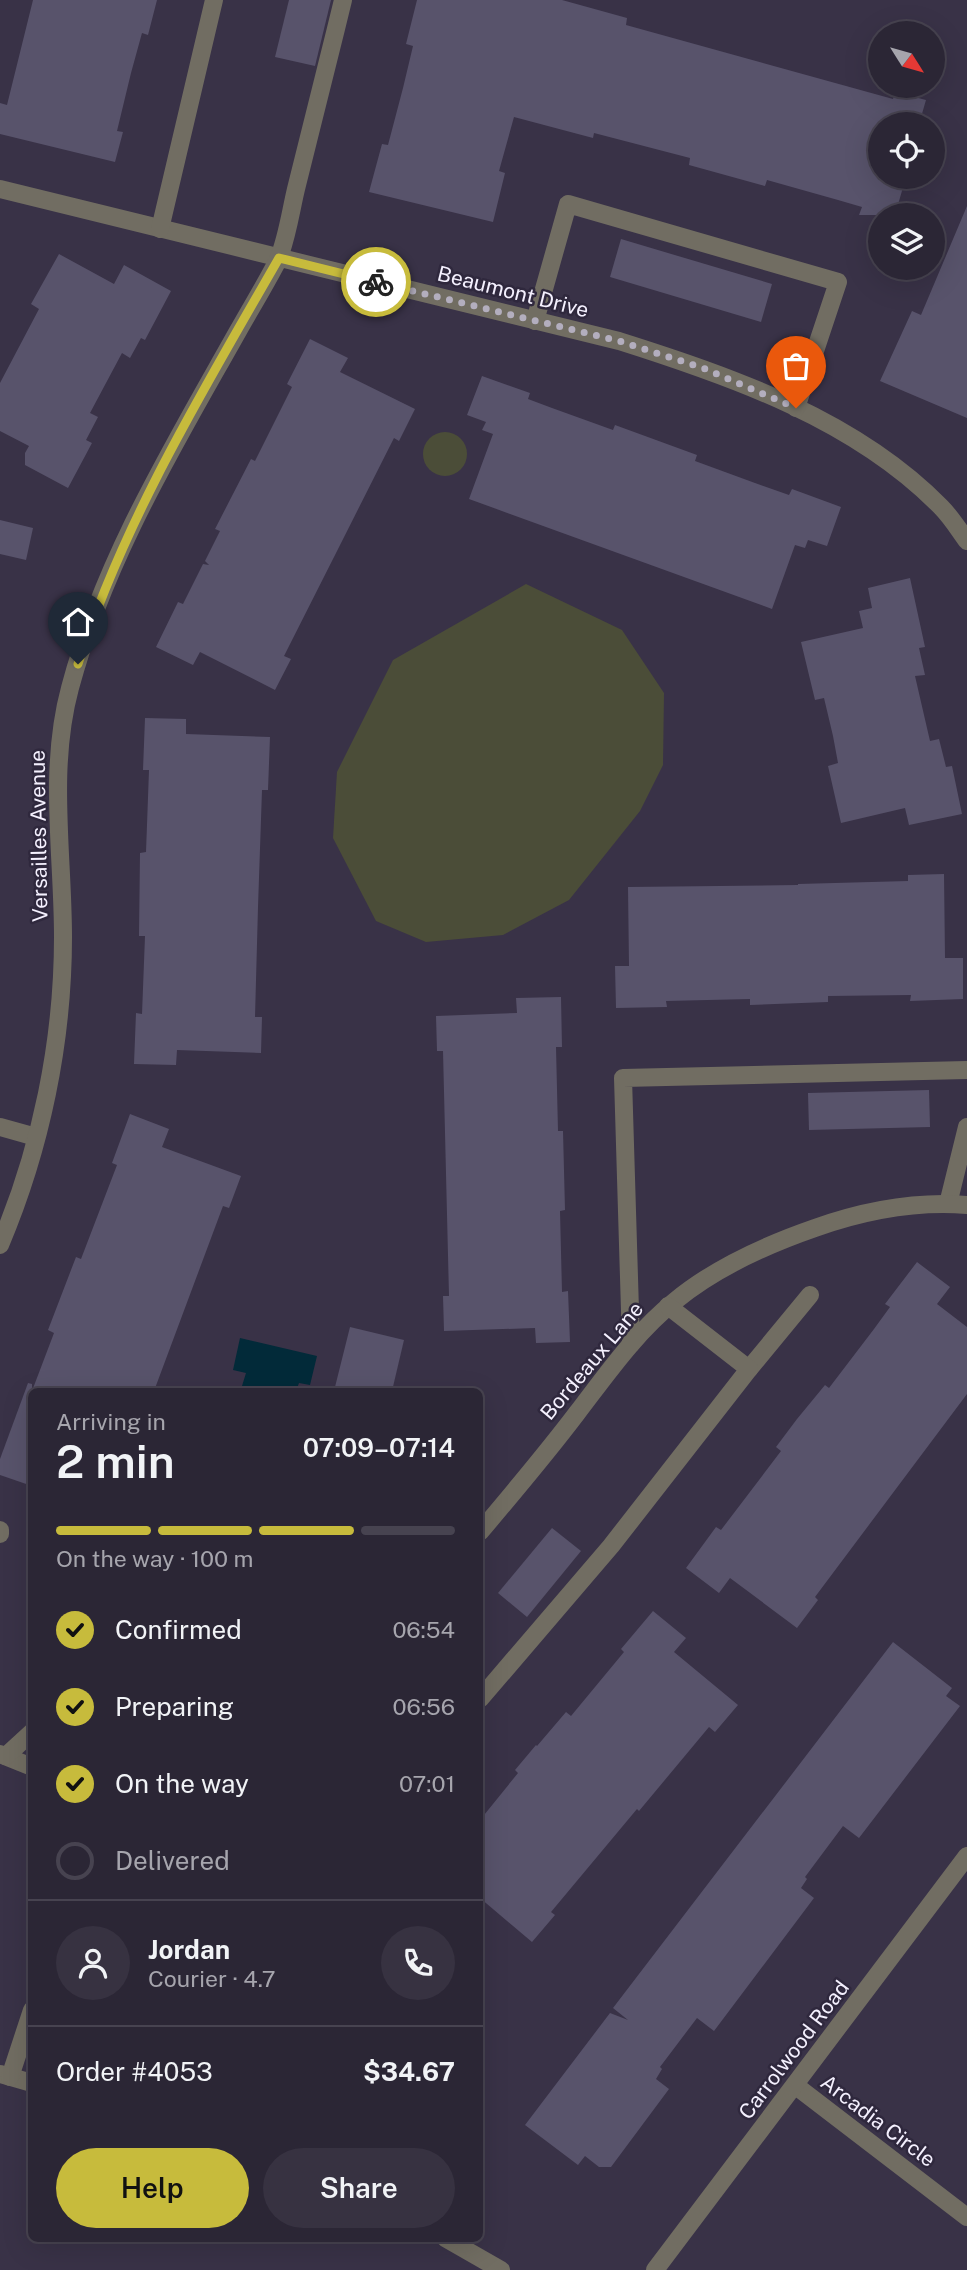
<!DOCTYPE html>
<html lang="en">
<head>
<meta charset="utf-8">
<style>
  :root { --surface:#2b2635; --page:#373241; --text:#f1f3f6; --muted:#a6a5ad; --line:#474350; --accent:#c7bb3c }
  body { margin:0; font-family:"Public Sans",sans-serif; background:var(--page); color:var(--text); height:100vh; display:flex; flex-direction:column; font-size:26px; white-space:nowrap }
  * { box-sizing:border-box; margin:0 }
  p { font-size:23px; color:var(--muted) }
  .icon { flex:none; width:38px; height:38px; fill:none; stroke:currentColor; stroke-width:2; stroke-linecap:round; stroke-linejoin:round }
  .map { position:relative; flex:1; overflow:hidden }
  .details { position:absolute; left:28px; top:1388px; width:455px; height:854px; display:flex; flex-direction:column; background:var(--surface); border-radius:10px; box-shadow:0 7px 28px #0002,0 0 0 2px var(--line) }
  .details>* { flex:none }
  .needle { width:46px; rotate:127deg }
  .fabs { position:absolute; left:868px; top:21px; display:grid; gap:14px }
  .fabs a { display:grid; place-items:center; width:77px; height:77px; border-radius:50%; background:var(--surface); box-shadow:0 7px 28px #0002,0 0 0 2px var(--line); font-size:35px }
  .pin { position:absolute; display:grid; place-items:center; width:60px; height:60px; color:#fff; margin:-72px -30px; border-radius:50% 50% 50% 0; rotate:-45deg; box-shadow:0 0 7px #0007 }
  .pin .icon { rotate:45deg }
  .courier { position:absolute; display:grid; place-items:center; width:70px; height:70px; margin:-35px; border:5px solid #c7bb3c; border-radius:50%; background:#fff; color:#222; box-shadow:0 2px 9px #0007 }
  .head em { font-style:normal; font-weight:600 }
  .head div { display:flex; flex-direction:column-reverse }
  .head { display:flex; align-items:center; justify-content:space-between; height:119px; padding:0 28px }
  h1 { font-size:46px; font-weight:600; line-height:52px }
  .bar { display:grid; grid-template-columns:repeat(4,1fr); gap:10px 7px; align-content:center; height:84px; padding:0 28px }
  .bar i { height:9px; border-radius:5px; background:var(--line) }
  .bar .selected { background:var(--accent) }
  .bar p { grid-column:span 4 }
  .line { display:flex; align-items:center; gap:18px; padding:0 28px; border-top:2px solid var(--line) }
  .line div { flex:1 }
  .round { display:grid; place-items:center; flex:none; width:74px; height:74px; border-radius:37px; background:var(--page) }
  ol { padding:0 28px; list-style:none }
  li { display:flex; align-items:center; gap:21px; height:77px }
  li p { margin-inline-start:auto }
  li .icon { padding:7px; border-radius:50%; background:var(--accent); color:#111; stroke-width:4 }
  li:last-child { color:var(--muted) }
  li i { width:38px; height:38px; border:4px solid var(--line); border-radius:50% }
  .action { display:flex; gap:14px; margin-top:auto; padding:14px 28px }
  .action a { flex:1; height:80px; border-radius:42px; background:var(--accent); color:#111; font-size:28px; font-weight:600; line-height:80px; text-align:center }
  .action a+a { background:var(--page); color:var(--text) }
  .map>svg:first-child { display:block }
  .green { fill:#4b4d38 }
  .water { fill:#022a39 }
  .building { fill:#58536b }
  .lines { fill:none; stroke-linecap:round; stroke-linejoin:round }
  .minor { stroke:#716d62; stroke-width:18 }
  .done { stroke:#b3aebe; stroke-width:7; stroke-dasharray:0 12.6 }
  .route { stroke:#c7bb3c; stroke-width:9 }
  .labels { text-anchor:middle; stroke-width:5; stroke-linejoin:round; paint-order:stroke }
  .street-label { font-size:21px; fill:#f4f0fe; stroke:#2f283d }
</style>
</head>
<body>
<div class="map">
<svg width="967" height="2270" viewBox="0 0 967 2270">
  <rect width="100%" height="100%" fill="#393247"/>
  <!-- green -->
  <g class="green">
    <circle cx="445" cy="454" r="22"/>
    <polygon points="526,584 622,630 664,693 663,765 640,811 569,900 503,935 426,942 376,921 333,838 337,772 393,660"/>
  </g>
  <!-- water -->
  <polygon class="water" points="240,1338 317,1356 310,1385 299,1383 296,1391 250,1391 250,1388 242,1386 246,1373 233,1370"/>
  <!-- building -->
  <g class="building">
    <polygon points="33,0 157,0 148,35 142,33 131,73 117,131 123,132 115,162 0,134 0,103 7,105"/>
    <polygon points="289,0 331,0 315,66 275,57"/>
    <polygon points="417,0 562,0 627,18 626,25 893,99 895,92 926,100 919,124 880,124 880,177 906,177 895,215 859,215 862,207 838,200 767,180 765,186 689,165 690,158 594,133 593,138 514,117 499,171 505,173 493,222 369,192 382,144 388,145 403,88 413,46 406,44"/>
    <polygon points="967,206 967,418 880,381 912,311 921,315"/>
    <polygon points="621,239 772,284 761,322 610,277"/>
    <polygon points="59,254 114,284 124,265 171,291 145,340 141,338 130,358 122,353 90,413 98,417 86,440 92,443 68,488 25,465 25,453 29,446 0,431 0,383 39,309 31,304"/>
    <polygon points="310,339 348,358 340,372 415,409 399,441 394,438 334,557 284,656 291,659 275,690 200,652 193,665 156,647 178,602 183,604 203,564 209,565 205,561 220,531 215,529 251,459 255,461 292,387 287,384"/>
    <polygon points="482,376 530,393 528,399 552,408 613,430 615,425 697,455 695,461 755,483 789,495 792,489 841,507 827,546 808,540 805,548 795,545 772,609 469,499 493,434 482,430 486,422 467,415"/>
    <polygon points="0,520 33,528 26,560 0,554"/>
    <polygon points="910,578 925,647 919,648 925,675 915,676 930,741 939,739 946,767 952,766 962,814 909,825 905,808 841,823 828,766 838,763 833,736 824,698 815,700 801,642 863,628 859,611 872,608 868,588"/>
    <polygon points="145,718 186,719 186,734 270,737 268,790 262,790 258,907 255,1017 262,1017 261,1053 177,1050 176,1065 134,1064 136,1013 142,1014 145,936 139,936 140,853 146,852 149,770 143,770"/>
    <polygon points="944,874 945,958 963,958 963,999 910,1001 911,995 828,996 828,1002 750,1005 750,999 666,1001 667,1007 616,1008 615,966 629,966 628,887 798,885 798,884 908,881 908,875"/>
    <polygon points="561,997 562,1047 556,1047 558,1131 563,1131 565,1210 560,1211 562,1292 568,1291 570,1342 536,1343 535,1328 444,1331 443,1296 449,1296 443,1051 437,1051 436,1016 517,1013 516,998"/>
    <polygon points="929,1090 930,1127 809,1130 808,1093"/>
    <polygon points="130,1114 169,1129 162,1147 241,1176 229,1208 223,1206 154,1391 32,1391 54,1333 48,1330 76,1257 81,1259 117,1165 112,1163"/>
    <polygon points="917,1262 950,1287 937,1304 967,1327 967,1394 815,1597 818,1600 797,1628 730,1578 719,1593 686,1568 716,1527 721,1530 781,1451 776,1447 797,1419 825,1385 829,1388 874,1329 890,1307 885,1304"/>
    <polygon points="350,1327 404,1340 392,1391 334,1391"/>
    <polygon points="28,1383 32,1384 32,1486 0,1475 0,1459"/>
    <polygon points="552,1528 581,1551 527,1617 498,1593"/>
    <polygon points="653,1611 686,1638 674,1652 738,1705 715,1732 709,1727 639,1811 637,1809 551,1912 555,1915 532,1942 480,1898 480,1820 518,1773 515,1770 536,1745 537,1746 566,1712 571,1716 624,1652 621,1649"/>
    <polygon points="893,1642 952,1688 946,1696 960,1706 859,1838 843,1826 805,1877 807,1879 801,1888 814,1898 714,2031 697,2018 660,2067 662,2069 656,2079 669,2089 611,2167 599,2167 585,2156 578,2165 525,2125 610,2013 628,2020 613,2008"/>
  </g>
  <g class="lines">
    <!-- minor -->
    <g class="minor">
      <path d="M0 189 619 341C733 377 856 420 941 507 951 517 959 530 967 541"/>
      <polyline points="160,229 214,0"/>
      <polyline points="535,321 568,204 838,282 796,408"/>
      <polyline points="0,1127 36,1137"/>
      <polyline points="948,1204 967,1127"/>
      <path d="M0 1245C41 1148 63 1042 63 937 63 854 48 769 70 688 104 560 174 445 238 331 251 308 265 285 277 262 287 241 291 208 297 185 312 124 328 62 343 0"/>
      <polyline points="631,1344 623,1078 967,1070"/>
      <polyline points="749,1369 810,1295"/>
      <polyline points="0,1530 0,1534"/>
      <path d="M480 1532C513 1493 546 1454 577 1413 607 1374 636 1332 675 1301 716 1267 766 1245 815 1228 863 1211 917 1201 967 1205"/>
      <polyline points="480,1699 611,1546 749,1369 668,1306"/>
      <polyline points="0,1754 32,1767"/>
      <polyline points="6,1756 32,1732"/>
      <polyline points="0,2074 32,2083"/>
      <polyline points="10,2077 32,2010"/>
      <polyline points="796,2086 967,2217"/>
      <polyline points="445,2238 501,2270"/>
      <polyline points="655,2270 967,1856"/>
    </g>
  </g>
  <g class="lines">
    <!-- done -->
    <polyline class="done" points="376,282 619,341 703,368 796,408"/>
    <!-- route -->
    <path class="route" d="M78 664C124 520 204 389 279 258L376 282"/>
  </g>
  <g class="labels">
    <!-- street labels -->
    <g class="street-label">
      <text transform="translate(513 292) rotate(14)" y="7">Beaumont Drive</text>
      <text transform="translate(39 836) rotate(-91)" y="7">Versailles Avenue</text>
      <text transform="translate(592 1361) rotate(-50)" y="7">Bordeaux Lane</text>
      <text transform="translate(794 2050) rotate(-53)" y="7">Carrolwood Road</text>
      <text transform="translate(878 2121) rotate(37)" y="7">Arcadia Circle</text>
    </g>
  </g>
</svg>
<div class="fabs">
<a><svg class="needle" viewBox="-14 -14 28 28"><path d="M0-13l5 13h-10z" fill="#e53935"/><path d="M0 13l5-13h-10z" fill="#a6a5ad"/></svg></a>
<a><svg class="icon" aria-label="locate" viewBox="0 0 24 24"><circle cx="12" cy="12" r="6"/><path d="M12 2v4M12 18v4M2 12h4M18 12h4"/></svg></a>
<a><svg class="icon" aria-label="layers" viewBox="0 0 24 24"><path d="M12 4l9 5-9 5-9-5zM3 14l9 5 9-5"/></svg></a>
</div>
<div class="pin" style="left:796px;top:408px;background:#ea580c"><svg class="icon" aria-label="bag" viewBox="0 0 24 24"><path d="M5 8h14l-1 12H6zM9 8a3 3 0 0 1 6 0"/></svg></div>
<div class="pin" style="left:78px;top:664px;background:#1f2937"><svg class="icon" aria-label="home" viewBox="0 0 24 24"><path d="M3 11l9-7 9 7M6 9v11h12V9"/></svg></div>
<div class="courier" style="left:376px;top:282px"><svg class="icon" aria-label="bike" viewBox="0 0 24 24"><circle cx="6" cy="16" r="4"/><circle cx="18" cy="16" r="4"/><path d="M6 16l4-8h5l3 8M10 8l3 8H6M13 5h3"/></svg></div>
<section class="details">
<div class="head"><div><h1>2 min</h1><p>Arriving in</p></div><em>07:09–07:14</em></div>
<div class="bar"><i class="selected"></i><i class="selected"></i><i class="selected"></i><i></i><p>On the way · 100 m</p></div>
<ol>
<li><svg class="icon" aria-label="check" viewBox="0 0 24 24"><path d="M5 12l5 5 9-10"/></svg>Confirmed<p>06:54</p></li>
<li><svg class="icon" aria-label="check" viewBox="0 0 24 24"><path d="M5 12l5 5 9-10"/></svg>Preparing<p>06:56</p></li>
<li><svg class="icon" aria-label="check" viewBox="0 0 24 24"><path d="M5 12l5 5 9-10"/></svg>On the way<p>07:01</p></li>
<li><i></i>Delivered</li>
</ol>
<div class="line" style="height:126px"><a class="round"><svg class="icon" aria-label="person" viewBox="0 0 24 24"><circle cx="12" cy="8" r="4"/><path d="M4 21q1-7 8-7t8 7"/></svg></a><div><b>Jordan</b><p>Courier · 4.7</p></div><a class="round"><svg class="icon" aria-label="phone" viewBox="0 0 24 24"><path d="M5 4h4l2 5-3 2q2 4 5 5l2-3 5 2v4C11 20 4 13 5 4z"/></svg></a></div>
<div class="line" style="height:91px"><div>Order #4053</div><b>$34.67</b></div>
<div class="action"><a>Help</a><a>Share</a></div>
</section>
</div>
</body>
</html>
